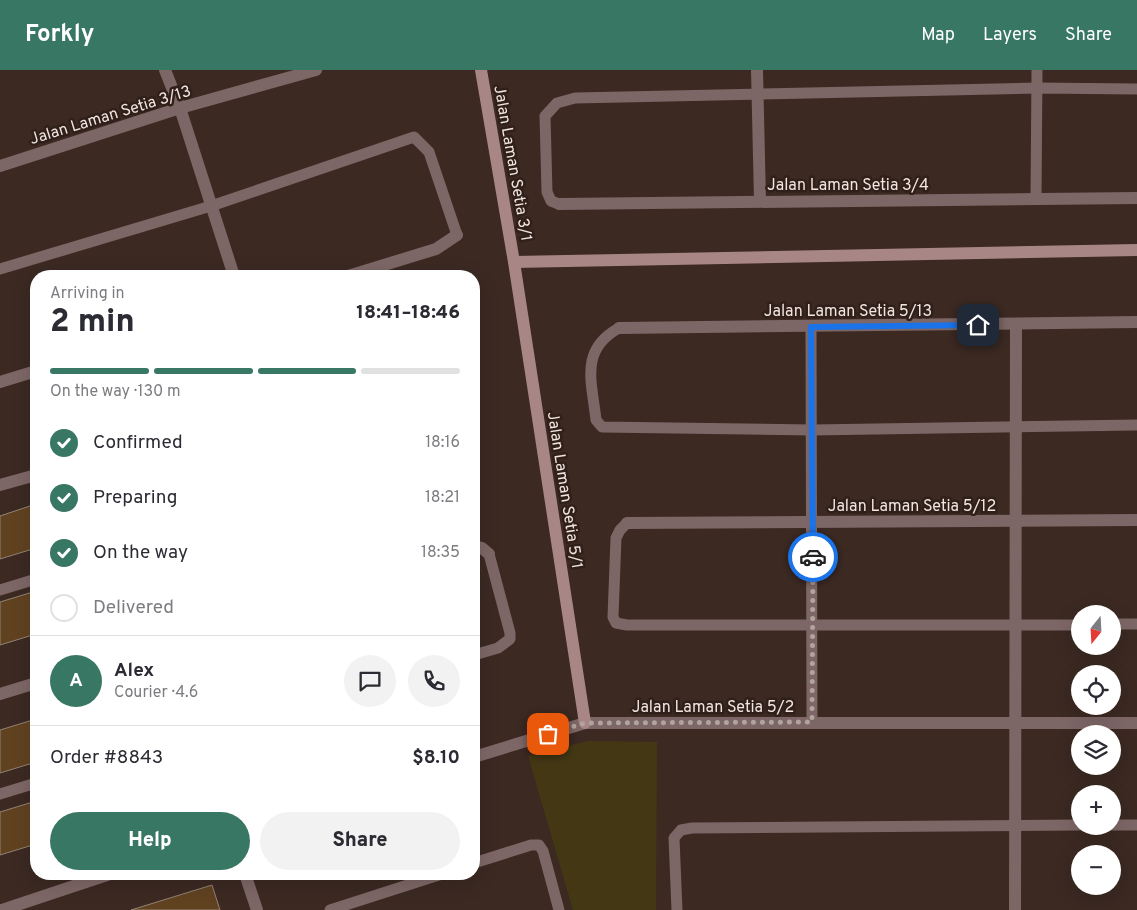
<!DOCTYPE html>
<html lang="en">
<head>
<meta charset="utf-8">
<style>
  :root { --surface:#fff; --page:#f2f2f3; --text:#2b2b33; --muted:#7c7c81; --line:#e1e1e2; --accent:#387763 }
  body { margin:0; font-family:Overpass,sans-serif; background:var(--page); color:var(--text); height:100vh; display:flex; flex-direction:column; font-size:19px; white-space:nowrap }
  * { box-sizing:border-box; margin:0 }
  p { font-size:16px; color:var(--muted) }
  .icon { flex:none; width:28px; height:28px; fill:none; stroke:currentColor; stroke-width:2; stroke-linecap:round; stroke-linejoin:round }
  .map { position:relative; flex:1; overflow:hidden }
  .sheet { position:absolute; left:30px; top:200px; width:450px; height:610px; display:flex; flex-direction:column; background:var(--surface); border-radius:20px; box-shadow:0 5px 20px #0002 }
  .sheet>* { flex:none }
  .needle { width:32px; rotate:198deg }
  .controls { position:absolute; left:1071px; top:535px; display:grid; gap:10px }
  .controls a { display:grid; place-items:center; width:50px; height:50px; border-radius:50%; background:var(--surface); box-shadow:0 5px 20px #0002; font-size:25px }
  .pin { position:absolute; display:grid; place-items:center; width:42px; height:42px; color:#fff; margin:-21px; border-radius:10px; box-shadow:0 2px 8px #0006 }
  .courier { position:absolute; display:grid; place-items:center; width:50px; height:50px; margin:-25px; border:4px solid #1a73e8; border-radius:50%; background:#fff; color:#222; box-shadow:0 1px 6px #0007 }
  .overview em { font-style:normal; font-weight:800 }
  .overview div { display:flex; flex-direction:column-reverse }
  .overview { display:flex; align-items:center; justify-content:space-between; height:85px; padding:0 20px }
  h1 { font-size:32px; font-weight:800; line-height:38px }
  .bar { display:grid; grid-template-columns:repeat(4,1fr); gap:8px 5px; align-content:center; height:60px; padding:0 20px }
  .bar i { height:6px; border-radius:4px; background:var(--line) }
  .bar .on { background:var(--accent) }
  .bar p { grid-column:span 4 }
  .line { display:flex; align-items:center; gap:12px; padding:0 20px; border-top:1px solid var(--line) }
  .line div { flex:1 }
  .round { display:grid; place-items:center; flex:none; width:52px; height:52px; border-radius:26px; background:var(--page) }
  ol { padding:0 20px; list-style:none }
  li { display:flex; align-items:center; gap:15px; height:55px }
  li p { margin-inline-start:auto }
  li .icon { padding:5px; border-radius:50%; background:var(--accent); color:#fff; stroke-width:4 }
  li:last-child { color:var(--muted) }
  li i { width:28px; height:28px; border:2px solid var(--line); border-radius:50% }
  .button { display:flex; gap:10px; margin-top:auto; padding:10px 20px }
  .button a { flex:1; height:58px; border-radius:30px; background:var(--accent); color:#fff; font-size:20px; font-weight:800; line-height:58px; text-align:center }
  .button a+a { background:var(--page); color:var(--text) }
  header { display:flex; align-items:center; gap:30px; box-sizing:border-box; height:70px; padding:0 25px; background:var(--accent); color:#fff }
  header strong { font-size:24px }
  nav { display:flex; gap:28px; margin-inline-start:auto; font-size:18px }
  .map>svg:first-child { display:block }
  .green { fill:#443814 }
  .building { fill:#604221; stroke:#928374 }
  .lines { fill:none; stroke-linecap:round; stroke-linejoin:round }
  .lane { stroke:#7d6666; stroke-width:11 }
  .street { stroke:#7d6666; stroke-width:12 }
  .secondary { stroke:#a98686; stroke-width:12 }
  .done { stroke:#b1a39e; stroke-width:5; stroke-dasharray:0 9 }
  .route { stroke:#1a73e8; stroke-width:6 }
  .labels { text-anchor:middle; stroke-width:5; stroke-linejoin:round; paint-order:stroke }
  .street-label { font-size:16px; fill:#f1e5e1; stroke:#302019 }
</style>
</head>
<body>
<header>
<strong>Forkly</strong>
<nav><a>Map</a><a>Layers</a><a>Share</a></nav>
</header>
<div class="map">
<svg width="1137" height="840" viewBox="0 0 1137 840">
  <rect width="100%" height="100%" fill="#3b2922"/>
  <!-- green -->
  <polygon class="green" points="588,671 657,672 656,840 573,840 528,686"/>
  <!-- building -->
  <g class="building">
    <polygon points="36,434 36,478 0,489 0,446"/>
    <polygon points="36,521 36,564 0,575 0,532"/>
    <polygon points="36,649 36,692 0,703 0,660"/>
    <polygon points="36,731 36,774 0,785 0,742"/>
    <polygon points="212,815 220,840 131,840"/>
  </g>
  <g class="lines">
    <!-- lane -->
    <g class="lane">
      <polyline points="1036,129 1037,0"/>
      <polyline points="559,134 551,131 547,122 545,46 557,33 575,28 1037,18 1137,19"/>
      <polyline points="0,199 211,136 414,67 429,82 457,165"/>
      <polyline points="811,257 812,652"/>
      <path d="M619 258C579 280 592 312 596 350L602 357 812 360 1137 355"/>
      <polyline points="627,453 620,460 616,468 613,547 616,553 627,555 1080,555"/>
      <polyline points="0,520 36,509"/>
      <polyline points="1112,554 1137,554"/>
      <polyline points="474,585 498,578 510,569 510,563 489,484"/>
      <polyline points="0,724 36,713"/>
      <polyline points="1112,755 1137,755"/>
      <polyline points="474,793 531,775 539,775 543,781 559,840"/>
      <polyline points="330,840 442,804"/>
      <polyline points="677,840 674,768 681,760 692,758 1080,755"/>
    </g>
    <!-- street -->
    <g class="street">
      <polyline points="165,0 180,38 234,206"/>
      <polyline points="757,0 760,131"/>
      <polyline points="0,96 180,38 316,0"/>
      <polyline points="559,134 1137,128"/>
      <polyline points="348,206 436,179 457,165"/>
      <polyline points="619,258 1137,252"/>
      <polyline points="0,312 36,301"/>
      <polyline points="0,415 36,405"/>
      <polyline points="627,453 1137,450"/>
      <polyline points="474,476 482,478 489,484"/>
      <polyline points="0,624 36,613"/>
      <polyline points="474,687 585,653 1137,653"/>
      <polyline points="245,804 257,840"/>
      <polyline points="2,840 110,804"/>
      <polyline points="1015,840 1016,255"/>
    </g>
    <!-- secondary -->
    <g class="secondary">
      <polyline points="481,0 514,192 585,653"/>
      <polyline points="514,192 1137,180"/>
    </g>
  </g>
  <g class="lines">
    <!-- done -->
    <polyline class="done" points="548,664 585,653 812,652 813,487"/>
    <!-- route -->
    <polyline class="route" points="813,487 811,257 978,255"/>
  </g>
  <g class="labels">
    <!-- street labels -->
    <g class="street-label">
      <text transform="translate(110 44) rotate(-17)" y="6">Jalan Laman Setia 3/13</text>
      <text transform="translate(514 93) rotate(80)" y="6">Jalan Laman Setia 3/1</text>
      <text x="848" y="120">Jalan Laman Setia 3/4</text>
      <text x="848" y="246">Jalan Laman Setia 5/13</text>
      <text transform="translate(566 420) rotate(81)" y="6">Jalan Laman Setia 5/1</text>
      <text x="912" y="441">Jalan Laman Setia 5/12</text>
      <text x="713" y="642">Jalan Laman Setia 5/2</text>
    </g>
  </g>
</svg>
<div class="controls">
<a><svg class="needle" viewBox="-14 -14 28 28"><path d="M0-13l5 13h-10z" fill="#e53935"/><path d="M0 13l5-13h-10z" fill="#7c7c81"/></svg></a>
<a><svg class="icon" aria-label="locate" viewBox="0 0 24 24"><circle cx="12" cy="12" r="6"/><path d="M12 2v4M12 18v4M2 12h4M18 12h4"/></svg></a>
<a><svg class="icon" aria-label="layers" viewBox="0 0 24 24"><path d="M12 4l9 5-9 5-9-5zM3 14l9 5 9-5"/></svg></a>
<a>+</a>
<a>−</a>
</div>
<div class="pin" style="left:548px;top:664px;background:#ea580c"><svg class="icon" aria-label="bag" viewBox="0 0 24 24"><path d="M5 8h14l-1 12H6zM9 8a3 3 0 0 1 6 0"/></svg></div>
<div class="pin" style="left:978px;top:255px;background:#1f2937"><svg class="icon" aria-label="home" viewBox="0 0 24 24"><path d="M3 11l9-7 9 7M6 9v11h12V9"/></svg></div>
<div class="courier" style="left:813px;top:487px"><svg class="icon" aria-label="car" viewBox="0 0 24 24"><path d="M5 17H2v-5l4-1 3-4h7l3 4 3 1v5h-3M9 17h6M6 11h13"/><circle cx="7" cy="17" r="2"/><circle cx="17" cy="17" r="2"/></svg></div>
<section class="sheet">
<div class="overview"><div><h1>2 min</h1><p>Arriving in</p></div><em>18:41–18:46</em></div>
<div class="bar"><i class="on"></i><i class="on"></i><i class="on"></i><i></i><p>On the way · 130 m</p></div>
<ol>
<li><svg class="icon" aria-label="check" viewBox="0 0 24 24"><path d="M5 12l5 5 9-10"/></svg>Confirmed<p>18:16</p></li>
<li><svg class="icon" aria-label="check" viewBox="0 0 24 24"><path d="M5 12l5 5 9-10"/></svg>Preparing<p>18:21</p></li>
<li><svg class="icon" aria-label="check" viewBox="0 0 24 24"><path d="M5 12l5 5 9-10"/></svg>On the way<p>18:35</p></li>
<li><i></i>Delivered</li>
</ol>
<div class="line" style="height:90px"><b class="round" style="background:var(--accent);color:#fff">A</b><div><b>Alex</b><p>Courier · 4.6</p></div><a class="round"><svg class="icon" aria-label="chat" viewBox="0 0 24 24"><path d="M4 5h16v11H9l-5 4z"/></svg></a><a class="round"><svg class="icon" aria-label="phone" viewBox="0 0 24 24"><path d="M5 4h4l2 5-3 2q2 4 5 5l2-3 5 2v4C11 20 4 13 5 4z"/></svg></a></div>
<div class="line" style="height:65px"><div>Order #8843</div><b>$8.10</b></div>
<div class="button"><a>Help</a><a>Share</a></div>
</section>
</div>
</body>
</html>
